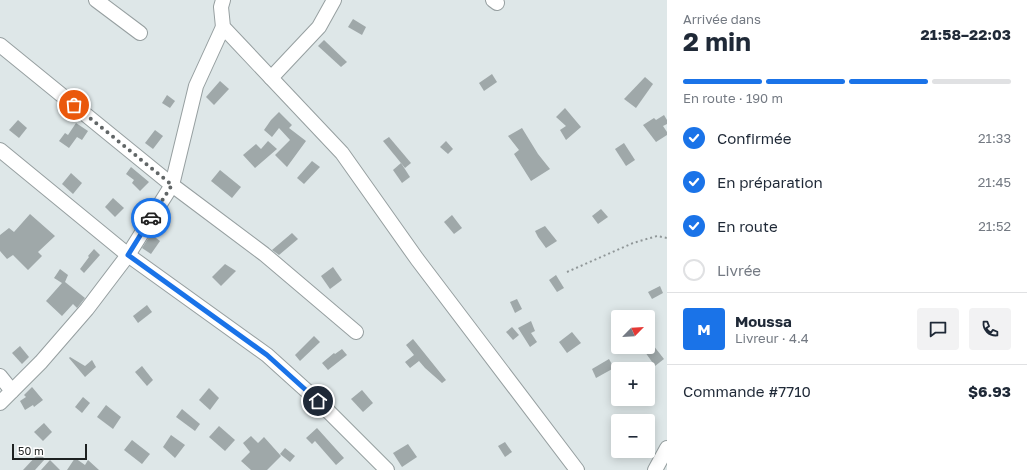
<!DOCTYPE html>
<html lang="fr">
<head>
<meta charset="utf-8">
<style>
  :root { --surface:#fff; --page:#f2f2f3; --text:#1f2937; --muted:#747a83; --line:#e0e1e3; --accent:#1a73e8 }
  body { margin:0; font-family:"Golos Text",sans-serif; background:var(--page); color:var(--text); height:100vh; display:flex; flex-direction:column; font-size:15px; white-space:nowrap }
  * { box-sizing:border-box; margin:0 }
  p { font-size:13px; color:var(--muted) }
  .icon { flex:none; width:22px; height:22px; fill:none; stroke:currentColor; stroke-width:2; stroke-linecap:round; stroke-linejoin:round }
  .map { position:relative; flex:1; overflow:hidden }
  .side { display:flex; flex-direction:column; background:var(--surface); width:360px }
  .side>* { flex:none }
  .needle { width:26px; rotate:66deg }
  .tools { position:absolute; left:611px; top:310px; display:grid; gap:8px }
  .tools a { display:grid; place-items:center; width:44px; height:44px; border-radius:4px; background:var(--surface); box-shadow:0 2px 10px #0003; font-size:20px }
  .scale { position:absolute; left:12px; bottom:10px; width:75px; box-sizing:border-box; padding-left:4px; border:2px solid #1d2121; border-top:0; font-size:11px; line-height:14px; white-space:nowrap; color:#1d2121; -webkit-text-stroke:3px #fff; paint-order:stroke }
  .pin { position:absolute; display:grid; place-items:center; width:34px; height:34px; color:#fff; margin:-17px; border:2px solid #fff; border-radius:50%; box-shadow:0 1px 4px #0007 }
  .courier { position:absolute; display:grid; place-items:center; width:40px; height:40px; margin:-20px; border:3px solid #1a73e8; border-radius:50%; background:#fff; color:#222; box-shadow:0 1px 5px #0007 }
  .summary em { font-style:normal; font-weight:700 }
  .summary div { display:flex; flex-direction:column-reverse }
  .summary { display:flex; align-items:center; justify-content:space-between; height:68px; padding:0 16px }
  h1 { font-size:26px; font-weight:700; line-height:30px }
  .bar { display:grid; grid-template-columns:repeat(4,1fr); gap:6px 4px; align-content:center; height:48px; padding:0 16px }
  .bar i { height:5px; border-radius:3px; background:var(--line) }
  .bar .on { background:var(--accent) }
  .bar p { grid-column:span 4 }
  .line { display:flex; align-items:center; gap:10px; padding:0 16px; border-top:1px solid var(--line) }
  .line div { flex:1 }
  .round { display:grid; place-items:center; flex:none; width:42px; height:42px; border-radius:4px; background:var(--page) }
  ol { padding:0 16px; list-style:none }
  li { display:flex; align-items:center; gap:12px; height:44px }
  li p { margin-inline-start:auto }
  li .icon { padding:4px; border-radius:50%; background:var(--accent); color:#fff; stroke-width:4 }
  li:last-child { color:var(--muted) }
  li i { width:22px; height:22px; border:2px solid var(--line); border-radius:50% }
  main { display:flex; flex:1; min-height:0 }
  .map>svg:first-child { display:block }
  .building { fill:#9fa8a9 }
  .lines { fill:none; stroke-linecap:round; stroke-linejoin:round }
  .minor-casing { stroke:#969fa0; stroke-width:16 }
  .path { stroke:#909798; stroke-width:2; stroke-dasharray:2 3; stroke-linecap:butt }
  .minor { stroke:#fff; stroke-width:14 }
  .done { stroke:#616667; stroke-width:4; stroke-dasharray:0 7.2 }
  .route { stroke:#1a73e8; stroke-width:5 }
</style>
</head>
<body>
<main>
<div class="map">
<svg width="667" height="470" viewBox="0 0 667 470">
  <rect width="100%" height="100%" fill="#dee7e8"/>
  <!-- building -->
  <g class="building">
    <polygon points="353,19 366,27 362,35 348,27"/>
    <polygon points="324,40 347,62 341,67 318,46"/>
    <polygon points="492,74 497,82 484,91 479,83"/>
    <polygon points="645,77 653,84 636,108 624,99"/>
    <polygon points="220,81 229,89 214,105 206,97"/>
    <polygon points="167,95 175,101 170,108 162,103"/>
    <polygon points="565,108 581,127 566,140 560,130 566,126 556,117"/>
    <polygon points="279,112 292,125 289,128 306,141 287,167 275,155 290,140 279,128 272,137 264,130 271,120"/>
    <polygon points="664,115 667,120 667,124 663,126 667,132 667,135 656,142 643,125 654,118 656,120"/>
    <polygon points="18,120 27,128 19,138 9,130"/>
    <polygon points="76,123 88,131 82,140 77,137 69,148 59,141 65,133 68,135"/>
    <polygon points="522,128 538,154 550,169 531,181 514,154 519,150 508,136"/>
    <polygon points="155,130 163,136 153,149 145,143"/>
    <polygon points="389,137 411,163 405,168 383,141"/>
    <polygon points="268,141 277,149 255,168 243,155 256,144 261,149"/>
    <polygon points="446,141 453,149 448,154 440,147"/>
    <polygon points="624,143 635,160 626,166 615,149"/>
    <polygon points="312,161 320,167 304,184 297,178"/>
    <polygon points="401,163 410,177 402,183 393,170"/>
    <polygon points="131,167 149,182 140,191 132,183 134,180 126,174"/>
    <polygon points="220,170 241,187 232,198 211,181"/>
    <polygon points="71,173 82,183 73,194 62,184"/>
    <polygon points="113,198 124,208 115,217 105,207"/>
    <polygon points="601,209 608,217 598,224 592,216"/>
    <polygon points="30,214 55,236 38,252 42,256 28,270 13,255 7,259 0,251 0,235 9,228 14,232"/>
    <polygon points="452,215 462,228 454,234 444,222"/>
    <polygon points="545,226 557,241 546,248 538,237 535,231"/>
    <polygon points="292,233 298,239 279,255 272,250"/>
    <polygon points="151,234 160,241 151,254 142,248"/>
    <polygon points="94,249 100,255 84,273 80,269 89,257 88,256"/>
    <polygon points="225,264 236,271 221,286 212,277"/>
    <polygon points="333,267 342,280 330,289 321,276"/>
    <polygon points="60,269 68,275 65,282 85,298 77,308 73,304 62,316 46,301 62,283 54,278"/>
    <polygon points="556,275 564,288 557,292 549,280"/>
    <polygon points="660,286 663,293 652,299 648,292"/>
    <polygon points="517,299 522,309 515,313 510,302"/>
    <polygon points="147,305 152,312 138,323 133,316"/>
    <polygon points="531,321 535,331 531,333 537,342 530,347 518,328"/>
    <polygon points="512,327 519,335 513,340 506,332"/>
    <polygon points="572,332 581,343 567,353 559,342"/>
    <polygon points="314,336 320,342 300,361 295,355"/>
    <polygon points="413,339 446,380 442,383 425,368 419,361 410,368 405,362 414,355 406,345"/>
    <polygon points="653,345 664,359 655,366 645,352"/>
    <polygon points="20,346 29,357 22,364 12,353"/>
    <polygon points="342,349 347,355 328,370 322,363 334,353 335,354"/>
    <polygon points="70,357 85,366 92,360 96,367 85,377 69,358"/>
    <polygon points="609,359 614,368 596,378 592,369"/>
    <polygon points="142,366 153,380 147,386 135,372"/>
    <polygon points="32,387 43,400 34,407 33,405 25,410 20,401 26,397 24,395"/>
    <polygon points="209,388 219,398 210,410 199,400"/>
    <polygon points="362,390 373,403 363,412 351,399"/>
    <polygon points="83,397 90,403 82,413 75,407"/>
    <polygon points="106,405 121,417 113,429 97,417"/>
    <polygon points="182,409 200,424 195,431 176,417"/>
    <polygon points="44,423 52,432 43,441 34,432"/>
    <polygon points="219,426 235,440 225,451 209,437"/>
    <polygon points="317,428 344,458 336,465 315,441 312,444 306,438"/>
    <polygon points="171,435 185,445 175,458 163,447"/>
    <polygon points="251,436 258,443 264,437 281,456 267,470 251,470 241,461 250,452 243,443"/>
    <polygon points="132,440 150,454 142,464 124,450"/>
    <polygon points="505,442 512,452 505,457 498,446"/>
    <polygon points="408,444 417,457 402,467 393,453"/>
    <polygon points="285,448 295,456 290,462 280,454"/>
    <polygon points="39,453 45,459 35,470 23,470"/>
    <polygon points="75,458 85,465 88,460 99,470 67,470"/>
    <polygon points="50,460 60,470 41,470"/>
  </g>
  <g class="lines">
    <!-- minor casing -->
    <g class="minor-casing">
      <g id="minor">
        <polyline points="96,0 140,33"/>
        <polyline points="223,0 221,7 223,27 342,153 417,259 577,470"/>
        <polyline points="493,0 497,3"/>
        <polyline points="0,45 172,185 264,254 356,332"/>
        <polyline points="271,78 319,27 334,0"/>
        <polyline points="0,150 128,255 267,355 318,401 387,470"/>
        <polyline points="0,376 12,391"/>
        <polyline points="0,403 41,362 87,309 128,255 172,185 196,86 223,27"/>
        <polyline points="655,470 667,448"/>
      </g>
    </g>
    <!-- path -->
    <polyline class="path" points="567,272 633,243 657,236 667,238"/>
    <!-- minor -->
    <use href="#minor" class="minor"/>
  </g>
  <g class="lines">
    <!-- done -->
    <polyline class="done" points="74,105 172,185 151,218"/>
    <!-- route -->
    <polyline class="route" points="151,218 128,255 267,355 318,401"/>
  </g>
</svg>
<div class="tools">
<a><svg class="needle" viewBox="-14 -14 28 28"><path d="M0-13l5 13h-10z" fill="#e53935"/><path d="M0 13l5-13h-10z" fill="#747a83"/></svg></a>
<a>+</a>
<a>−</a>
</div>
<div class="scale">50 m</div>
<div class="pin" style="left:74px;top:105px;background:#ea580c"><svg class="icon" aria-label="bag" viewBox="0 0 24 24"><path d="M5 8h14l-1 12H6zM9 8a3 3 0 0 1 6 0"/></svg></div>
<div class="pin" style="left:318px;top:401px;background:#1f2937"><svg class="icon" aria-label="home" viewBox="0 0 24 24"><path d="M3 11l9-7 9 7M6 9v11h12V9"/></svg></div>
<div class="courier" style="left:151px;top:218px"><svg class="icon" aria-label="car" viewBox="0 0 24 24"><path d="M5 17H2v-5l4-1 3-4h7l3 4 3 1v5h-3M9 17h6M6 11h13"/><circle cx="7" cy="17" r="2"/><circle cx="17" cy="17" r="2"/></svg></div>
</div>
<section class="side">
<div class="summary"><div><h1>2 min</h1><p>Arrivée dans</p></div><em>21:58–22:03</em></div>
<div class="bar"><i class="on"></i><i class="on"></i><i class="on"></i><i></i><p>En route · 190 m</p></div>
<ol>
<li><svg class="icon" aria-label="check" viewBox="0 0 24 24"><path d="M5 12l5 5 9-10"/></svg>Confirmée<p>21:33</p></li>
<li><svg class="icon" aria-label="check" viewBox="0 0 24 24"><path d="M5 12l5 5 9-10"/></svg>En préparation<p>21:45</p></li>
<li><svg class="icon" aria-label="check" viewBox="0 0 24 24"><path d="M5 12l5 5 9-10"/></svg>En route<p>21:52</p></li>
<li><i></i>Livrée</li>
</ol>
<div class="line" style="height:72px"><b class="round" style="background:var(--accent);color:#fff">M</b><div><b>Moussa</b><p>Livreur · 4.4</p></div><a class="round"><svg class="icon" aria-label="chat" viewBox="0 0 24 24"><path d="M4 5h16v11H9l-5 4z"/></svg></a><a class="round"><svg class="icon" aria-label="phone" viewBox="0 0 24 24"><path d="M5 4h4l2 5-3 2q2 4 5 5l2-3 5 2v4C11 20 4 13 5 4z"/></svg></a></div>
<div class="line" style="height:52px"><div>Commande #7710</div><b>$6.93</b></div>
</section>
</main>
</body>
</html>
